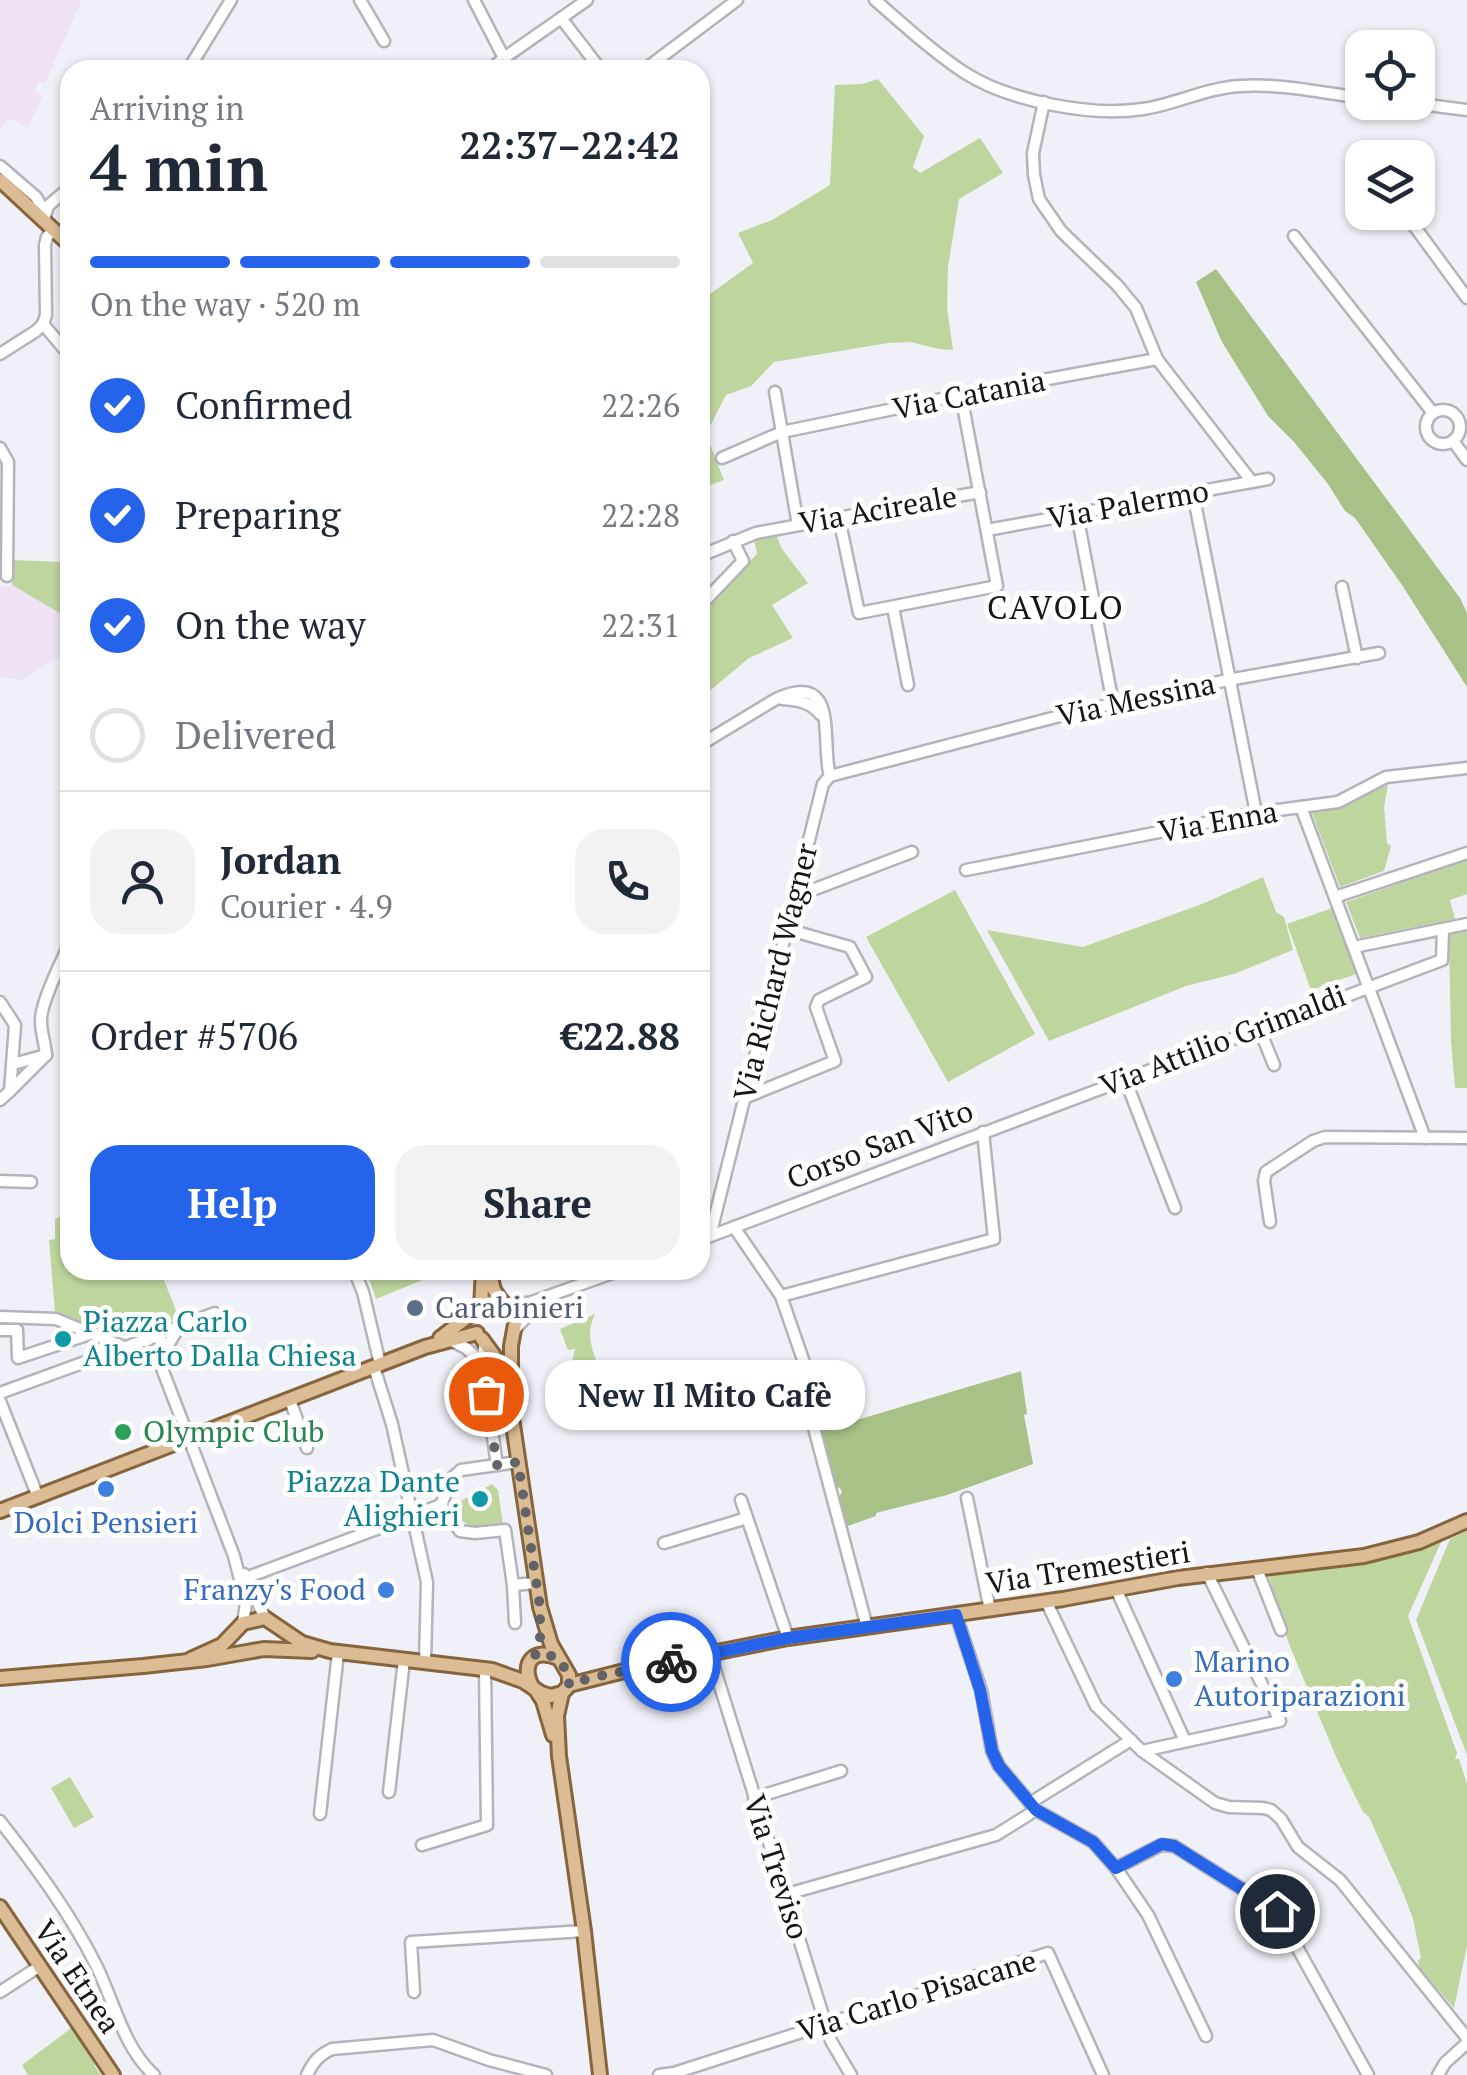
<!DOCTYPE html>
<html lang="en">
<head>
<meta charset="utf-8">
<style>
  :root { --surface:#fff; --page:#f2f2f3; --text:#1f2937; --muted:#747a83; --line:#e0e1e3; --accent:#2563eb }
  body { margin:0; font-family:"PT Serif",serif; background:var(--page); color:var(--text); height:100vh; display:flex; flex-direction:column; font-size:38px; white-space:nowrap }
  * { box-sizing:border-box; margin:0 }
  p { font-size:32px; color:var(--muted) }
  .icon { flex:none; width:55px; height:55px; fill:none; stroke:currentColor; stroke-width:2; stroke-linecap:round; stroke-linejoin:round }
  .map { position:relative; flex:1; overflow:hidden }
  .drawer { position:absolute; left:60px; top:60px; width:650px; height:1220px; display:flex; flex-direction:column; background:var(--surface); border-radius:30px; box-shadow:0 2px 8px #0004 }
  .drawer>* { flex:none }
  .controls { position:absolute; left:1345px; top:30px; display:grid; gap:20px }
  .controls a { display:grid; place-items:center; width:90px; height:90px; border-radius:20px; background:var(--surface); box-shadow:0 2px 8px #0004; font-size:50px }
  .pin { position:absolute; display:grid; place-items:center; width:85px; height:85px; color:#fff; margin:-42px; border:5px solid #fff; border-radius:50%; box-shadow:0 2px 10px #0007 }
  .courier { position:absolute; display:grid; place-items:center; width:100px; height:100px; margin:-50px; border:8px solid #2563eb; border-radius:50%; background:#fff; color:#222; box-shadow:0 2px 12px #0007 }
  .bubble { position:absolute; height:70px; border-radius:30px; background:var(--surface); box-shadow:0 2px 8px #0004; font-size:32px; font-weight:600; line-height:70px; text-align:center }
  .summary em { font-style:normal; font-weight:600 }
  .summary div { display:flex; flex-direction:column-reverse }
  .summary { display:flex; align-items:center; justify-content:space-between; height:170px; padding:0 30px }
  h1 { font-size:65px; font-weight:600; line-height:75px }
  .bar { display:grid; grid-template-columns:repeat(4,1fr); gap:15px 10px; align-content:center; height:120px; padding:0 30px }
  .bar i { height:12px; border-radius:8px; background:var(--line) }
  .bar .on { background:var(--accent) }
  .bar p { grid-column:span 4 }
  .line { display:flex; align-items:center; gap:25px; padding:0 30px; border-top:2px solid var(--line) }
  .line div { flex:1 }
  .round { display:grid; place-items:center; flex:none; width:105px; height:105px; border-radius:30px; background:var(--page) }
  ol { padding:0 30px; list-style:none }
  li { display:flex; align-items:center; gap:30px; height:110px }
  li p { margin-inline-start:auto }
  li .icon { padding:10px; border-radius:50%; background:var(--accent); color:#fff; stroke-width:4 }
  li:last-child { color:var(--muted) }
  li i { width:55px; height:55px; border:5px solid var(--line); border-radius:50% }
  .primary-button { display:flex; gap:20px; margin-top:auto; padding:20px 30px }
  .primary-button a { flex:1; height:115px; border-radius:30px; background:var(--accent); color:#fff; font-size:40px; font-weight:600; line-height:115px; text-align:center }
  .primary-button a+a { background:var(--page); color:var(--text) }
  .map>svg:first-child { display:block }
  .education { fill:#f0e2f5 }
  .green { fill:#bed69e }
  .forest { fill:#a8c186 }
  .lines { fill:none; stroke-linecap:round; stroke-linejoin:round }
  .minor-casing { stroke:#b3b4bb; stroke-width:15 }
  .major-casing { stroke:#86653c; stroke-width:18 }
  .minor { stroke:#fff; stroke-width:10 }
  .major { stroke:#dbbc95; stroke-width:12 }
  .done { stroke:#626366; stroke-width:10; stroke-dasharray:0 18 }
  .route { stroke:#2563eb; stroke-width:12 }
  .service-dot { fill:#5c6f8a; stroke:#fff; stroke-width:4 }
  .culture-dot { fill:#0f9aa8; stroke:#fff; stroke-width:4 }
  .leisure-dot { fill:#2e9e5b; stroke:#fff; stroke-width:4 }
  .shop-dot { fill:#3f7fe0; stroke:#fff; stroke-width:4 }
  .labels { text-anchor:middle; stroke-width:10; stroke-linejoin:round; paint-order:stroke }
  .street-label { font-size:30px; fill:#151618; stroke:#fff }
  .service-label { font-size:30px; fill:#4e5e75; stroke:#fff; text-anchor:start }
  .culture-label { font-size:30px; fill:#0d838f; stroke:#fff; text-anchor:start }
  .leisure-label { font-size:30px; fill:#27864d; stroke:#fff; text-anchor:start }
  .shop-label { font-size:30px; fill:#366cbe; stroke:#fff }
  .neighbourhood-label { font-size:32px; letter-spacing:2.5px; fill:#151618; stroke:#fff }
</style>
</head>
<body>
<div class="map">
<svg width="1467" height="2075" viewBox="0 0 1467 2075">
  <rect width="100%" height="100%" fill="#f0f1f8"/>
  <!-- education -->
  <g class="education">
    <polygon points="0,0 82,0 45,83 39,82 35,92 43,95 28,127 7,118 0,131"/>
    <polygon points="12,585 70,619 70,650 22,680 0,677 0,587"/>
  </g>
  <!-- green -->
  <g class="green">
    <polygon points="878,79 924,136 913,167 920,173 980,138 1003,173 959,199 948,267 947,308 953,350 939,349 910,342 888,343 774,362 751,386 726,395 706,434 724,480 700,489 700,305 703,299 753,263 738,233 772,220 830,185 835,85 862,84"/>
    <polygon points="759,537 777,537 782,549 808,583 772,605 793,638 749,658 700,699 700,611 757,554 754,540"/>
    <polygon points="13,560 62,562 70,595 70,619 12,585"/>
    <path d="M1388 785 1384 807 1387 843 1391 846 1384 871 1340 887 1312 813C1346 810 1359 797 1388 785Z"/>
    <polygon points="1467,860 1467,894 1450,900 1455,919 1360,938 1346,902"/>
    <polygon points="1263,877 1276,912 1284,917 1293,950 1234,974 1186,986 1049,1041 987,930 1083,947 1202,904"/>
    <polygon points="955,890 1035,1034 948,1082 866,937"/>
    <polygon points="1332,908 1356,974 1311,990 1287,924"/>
    <polygon points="1467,932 1467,1088 1455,1088 1451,1041 1449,935"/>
    <polygon points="70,1212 70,1270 160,1270 179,1318 141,1334 120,1326 116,1335 55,1312 49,1240 55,1239 55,1219"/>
    <polygon points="366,1270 447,1270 376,1299"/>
    <path d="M595 1314C577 1349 615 1376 605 1410L587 1415 572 1362 575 1349 568 1350 560 1329Z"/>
    <path d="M492 1484 498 1490 503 1524C473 1527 470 1532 450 1507Z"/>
    <polygon points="1467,1531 1467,1755 1416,1620 1450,1539"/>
    <path d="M1442 1540 1408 1616 1457 1753 1455 1759H1459L1467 1784V1946L1454 2008 1419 1968 1418 1960 1421 1958 1413 1919 1402 1890 1369 1817 1363 1812 1337 1759 1289 1644 1268 1574C1327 1567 1384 1559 1442 1540Z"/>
    <polygon points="70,1777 94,1817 74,1828 51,1788"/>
    <polygon points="74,2026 96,2058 94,2065 101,2075 28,2075 22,2065"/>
  </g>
  <!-- forest -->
  <g class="forest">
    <polygon points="1216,269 1460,598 1467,613 1467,687 1402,585 1355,518 1345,511 1328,484 1294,442 1268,416 1222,342 1196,282"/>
    <polygon points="1021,1371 1027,1414 1024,1415 1033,1464 947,1495 876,1513 876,1516 845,1527 837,1500 842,1492 840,1488 833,1486 820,1431"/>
  </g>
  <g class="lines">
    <!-- minor casing -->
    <g class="minor-casing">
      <g id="minor">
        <polyline points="360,0 384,41"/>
        <polyline points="474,0 504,58"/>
        <path d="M875 0C904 25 933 52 965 73 1009 101 1091 117 1143 109 1176 104 1206 88 1240 86 1280 83 1323 93 1362 98"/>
        <polyline points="561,18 601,70"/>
        <polyline points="188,70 231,0"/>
        <polyline points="490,70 504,58 587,0"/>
        <polyline points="644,70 737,0"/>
        <polyline points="1044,102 1033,153 1034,175 1039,199 1061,231 1117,285 1136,308 1157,359 1252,482"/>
        <polyline points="1404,102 1467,110"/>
        <polyline points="0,166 36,197 45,213"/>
        <polyline points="1404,212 1467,298"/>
        <polyline points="45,216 48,206 70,187"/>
        <polyline points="1294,236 1433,413"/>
        <polyline points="43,324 70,356"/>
        <polyline points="0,354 36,331 43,324 46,315 45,245 47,237 53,230"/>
        <polyline points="775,392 798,525"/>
        <circle cx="1443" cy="427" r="17"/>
        <polyline points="1453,441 1467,460"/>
        <polyline points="0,448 8,462 7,576"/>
        <polyline points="722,458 782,432 961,395 1157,359"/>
        <polyline points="1193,493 1256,813"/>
        <polyline points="1077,514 1113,704"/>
        <polyline points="839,518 859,613 997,586 961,395"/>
        <polyline points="987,530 1268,479"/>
        <polyline points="700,556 756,533 980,492"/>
        <polyline points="1342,587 1357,658"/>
        <polyline points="700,606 743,561 733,541"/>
        <polyline points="893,607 908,685"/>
        <path d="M782 699C797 700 811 702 820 714"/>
        <path d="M700 745 776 699C841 669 820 742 830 776"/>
        <polyline points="1301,807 1425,1138"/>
        <polyline points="966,870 1256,813 1338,802 1386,777 1467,768"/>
        <polyline points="794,897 912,852"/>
        <polyline points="1335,897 1467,853"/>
        <polyline points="1354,947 1467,924"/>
        <polyline points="0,1002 15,1025 10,1091 0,1100"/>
        <polyline points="1259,1028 1274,1065"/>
        <path d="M46 1055C45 1043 41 1033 41 1021 40 1004 62 960 70 943"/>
        <polyline points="13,1064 46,1055"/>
        <polyline points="1125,1079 1175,1208"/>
        <polyline points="10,1091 46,1055"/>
        <polyline points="744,1098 835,1061 816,1007 819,1000 866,977 850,947 786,929"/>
        <polyline points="0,1181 31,1182"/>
        <polyline points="1270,1222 1264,1181 1266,1172 1313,1141 1325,1137 1467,1138"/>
        <polyline points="734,1227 781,1296 809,1377 813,1392 814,1428 867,1627"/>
        <polyline points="710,1236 823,784 830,776 1075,712 1228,680 1379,653"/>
        <polyline points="700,1240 1442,960 1443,929"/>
        <polyline points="354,1270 363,1292 380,1364"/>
        <polyline points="781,1296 994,1239 983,1132"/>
        <polyline points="505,1303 529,1303 621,1270"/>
        <polyline points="0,1317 56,1319 148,1357"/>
        <polyline points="516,1328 531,1312 549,1301"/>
        <polyline points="0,1330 17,1330 18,1358 90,1334"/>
        <polyline points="155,1336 215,1313"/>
        <polyline points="450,1340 466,1348 482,1363"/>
        <polyline points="146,1341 153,1337 158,1338 165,1345 165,1350"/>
        <polyline points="485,1342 482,1363 497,1465"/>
        <polyline points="152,1358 162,1355 179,1327"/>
        <polyline points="158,1358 234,1556 246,1603 243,1623"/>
        <polyline points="374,1367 392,1424 427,1582 425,1662"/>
        <polyline points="0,1393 148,1339"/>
        <polyline points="290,1400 307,1448"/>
        <polyline points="0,1401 38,1497"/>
        <polyline points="967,1498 990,1610"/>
        <polyline points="741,1500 788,1638"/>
        <polyline points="441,1505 460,1531 475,1533 505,1530 513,1585 536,1583"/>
        <polyline points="664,1543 747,1518"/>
        <polyline points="1257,1569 1281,1630"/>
        <polyline points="244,1574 265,1618"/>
        <polyline points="240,1580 441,1505 452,1478 461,1470 518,1462"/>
        <polyline points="513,1585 515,1623"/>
        <polyline points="1116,1589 1185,1741"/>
        <polyline points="1046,1601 1096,1706 1142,1751 1215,1803 1229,1807 1263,1808 1271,1810 1281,1819 1298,1847 1340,1880 1467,2038"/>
        <polyline points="956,1615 981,1690 992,1751 999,1766 1036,1810 1093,1842 1116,1868 1161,1845 1174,1846 1277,1911 1368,2075"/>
        <polyline points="710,1654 831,2041 851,2075"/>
        <polyline points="1142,1751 1280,1721 1207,1573"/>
        <polyline points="389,1792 404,1660"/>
        <polyline points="754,1798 841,1771"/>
        <polyline points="1030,1803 1131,1740"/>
        <polyline points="320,1814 338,1653"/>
        <path d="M0 1821C35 1866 70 1913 96 1965 114 2001 123 2047 154 2075"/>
        <polyline points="422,1845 487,1825 485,1669"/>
        <polyline points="1116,1868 1148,1915 1206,2036"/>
        <polyline points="787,1894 996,1835 1036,1810"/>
        <polyline points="0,1992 40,1966"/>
        <polyline points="414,1992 411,1942 584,1931"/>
        <path d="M307 2075C313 2062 319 2055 332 2049L433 2040 489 2060 546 2075"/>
        <polyline points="659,2075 674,2073 1048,1953 1103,2075"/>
        <polyline points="1438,2075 1445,2063 1467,2043"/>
      </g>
    </g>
    <!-- major casing -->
    <g class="major-casing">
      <g id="major">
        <polyline points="0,180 70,245"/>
        <polyline points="489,1270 494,1290 502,1302 512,1310 516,1319 511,1346 511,1388"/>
        <polyline points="481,1307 483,1270"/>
        <polyline points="440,1338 486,1303 502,1302"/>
        <polyline points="0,1511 425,1347 477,1333"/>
        <polyline points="191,1659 222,1645 243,1623 265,1618 302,1643 330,1651 492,1670 523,1681 541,1693 551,1696 562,1693 566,1689 569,1685 569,1675 551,1644 540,1607 511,1411 502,1374 493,1354 482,1339"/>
        <polyline points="0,1678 143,1666 207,1659 264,1649 312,1651"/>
        <polyline points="569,1685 632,1669 788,1638 1063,1599 1178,1578 1364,1556 1419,1542 1467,1521"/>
        <path d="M532 1686C520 1663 534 1647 558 1658"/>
        <polyline points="536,1690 543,1701 553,1735"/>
        <polyline points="562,1693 557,1716 559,1756 584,1931 600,2075"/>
        <polyline points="0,1907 113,2075"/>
      </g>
    </g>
    <!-- minor -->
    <use href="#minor" class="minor"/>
    <!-- major -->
    <use href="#major" class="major"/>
  </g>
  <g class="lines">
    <!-- done -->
    <polyline class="done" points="486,1394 497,1465 518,1462 540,1607 540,1638 535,1656 545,1654 558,1658 569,1675 569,1685 590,1678 671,1662"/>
    <!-- route -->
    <polyline class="route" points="671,1662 788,1638 956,1615 980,1690 992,1751 999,1766 1036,1810 1093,1842 1116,1868 1162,1844 1174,1846 1277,1911"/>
  </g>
  <!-- markers -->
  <circle class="service-dot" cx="415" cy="1308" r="10"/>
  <g class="culture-dot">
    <circle cx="63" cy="1339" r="10"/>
    <circle cx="480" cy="1499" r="10"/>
  </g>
  <circle class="leisure-dot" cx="123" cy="1432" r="10"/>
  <g class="shop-dot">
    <circle cx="106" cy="1489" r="10"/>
    <circle cx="386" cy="1590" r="10"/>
    <circle cx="1174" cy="1679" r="10"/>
  </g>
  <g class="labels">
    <!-- street labels -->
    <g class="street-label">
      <text transform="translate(969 395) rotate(-11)" y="10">Via Catania</text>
      <text transform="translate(1128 505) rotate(-10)" y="10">Via Palermo</text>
      <text transform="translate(878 510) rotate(-10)" y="10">Via Acireale</text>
      <text transform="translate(1136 700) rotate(-12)" y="10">Via Messina</text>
      <text transform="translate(1218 822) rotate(-10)" y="10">Via Enna</text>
      <text transform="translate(776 972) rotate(-76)" y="10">Via Richard Wagner</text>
      <text transform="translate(1223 1041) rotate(-21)" y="10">Via Attilio Grimaldi</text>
      <text transform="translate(880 1145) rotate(-21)" y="10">Corso San Vito</text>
      <text transform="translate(1088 1568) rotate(-9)" y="10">Via Tremestieri</text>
      <text transform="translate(776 1867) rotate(72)" y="10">Via Treviso</text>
      <text transform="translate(77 1977) rotate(56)" y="10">Via Etnea</text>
      <text transform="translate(917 1996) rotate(-17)" y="10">Via Carlo Pisacane</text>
    </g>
    <!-- service labels -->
    <g class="service-label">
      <text x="435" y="1318">Carabinieri</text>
    </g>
    <!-- culture labels -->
    <g class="culture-label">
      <text x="83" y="1332">Piazza Carlo<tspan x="83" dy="34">Alberto Dalla Chiesa</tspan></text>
      <text x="460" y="1492" text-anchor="end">Piazza Dante<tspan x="460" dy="34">Alighieri</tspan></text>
    </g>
    <!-- leisure labels -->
    <g class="leisure-label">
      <text x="143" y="1442">Olympic Club</text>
    </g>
    <!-- shop labels -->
    <g class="shop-label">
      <text x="106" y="1533">Dolci Pensieri</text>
      <text x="366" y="1600" text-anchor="end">Franzy's Food</text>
      <text x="1194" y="1672" text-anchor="start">Marino<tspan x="1194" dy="34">Autoriparazioni</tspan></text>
    </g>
    <!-- neighbourhood labels -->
    <g class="neighbourhood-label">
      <text x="1056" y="619">CAVOLO</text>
    </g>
  </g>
</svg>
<div class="controls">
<a><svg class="icon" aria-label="locate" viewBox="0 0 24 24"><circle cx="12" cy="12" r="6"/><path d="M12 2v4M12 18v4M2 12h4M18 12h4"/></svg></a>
<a><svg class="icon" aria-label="layers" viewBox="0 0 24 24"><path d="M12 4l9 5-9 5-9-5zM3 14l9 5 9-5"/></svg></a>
</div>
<div class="pin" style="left:486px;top:1394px;background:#ea580c"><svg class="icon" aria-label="bag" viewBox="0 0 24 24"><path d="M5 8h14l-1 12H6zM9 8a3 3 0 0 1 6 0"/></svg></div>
<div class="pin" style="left:1277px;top:1911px;background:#1f2937"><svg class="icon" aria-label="home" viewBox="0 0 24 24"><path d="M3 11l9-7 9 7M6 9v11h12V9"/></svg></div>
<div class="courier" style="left:671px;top:1662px"><svg class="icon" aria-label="bike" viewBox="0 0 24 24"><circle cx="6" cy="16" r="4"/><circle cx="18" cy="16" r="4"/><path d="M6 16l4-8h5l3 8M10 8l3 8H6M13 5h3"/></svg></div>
<div class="bubble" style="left:545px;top:1360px;width:320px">New Il Mito Cafè</div>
<section class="drawer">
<div class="summary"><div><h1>4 min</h1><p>Arriving in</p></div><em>22:37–22:42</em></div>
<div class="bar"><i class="on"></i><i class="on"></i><i class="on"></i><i></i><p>On the way · 520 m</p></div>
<ol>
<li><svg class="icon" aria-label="check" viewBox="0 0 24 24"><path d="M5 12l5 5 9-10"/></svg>Confirmed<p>22:26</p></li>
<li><svg class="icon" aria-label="check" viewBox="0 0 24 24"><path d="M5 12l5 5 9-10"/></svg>Preparing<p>22:28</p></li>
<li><svg class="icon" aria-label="check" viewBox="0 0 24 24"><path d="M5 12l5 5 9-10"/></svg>On the way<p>22:31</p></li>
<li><i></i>Delivered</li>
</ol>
<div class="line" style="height:180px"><a class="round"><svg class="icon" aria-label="person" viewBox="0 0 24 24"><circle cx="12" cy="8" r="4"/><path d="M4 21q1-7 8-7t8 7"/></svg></a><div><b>Jordan</b><p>Courier · 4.9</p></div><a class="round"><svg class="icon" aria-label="phone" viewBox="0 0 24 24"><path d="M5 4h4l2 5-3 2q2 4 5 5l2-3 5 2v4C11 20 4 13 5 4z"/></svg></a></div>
<div class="line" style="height:130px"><div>Order #5706</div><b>€22.88</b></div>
<div class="primary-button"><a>Help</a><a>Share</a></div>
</section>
</div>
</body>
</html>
